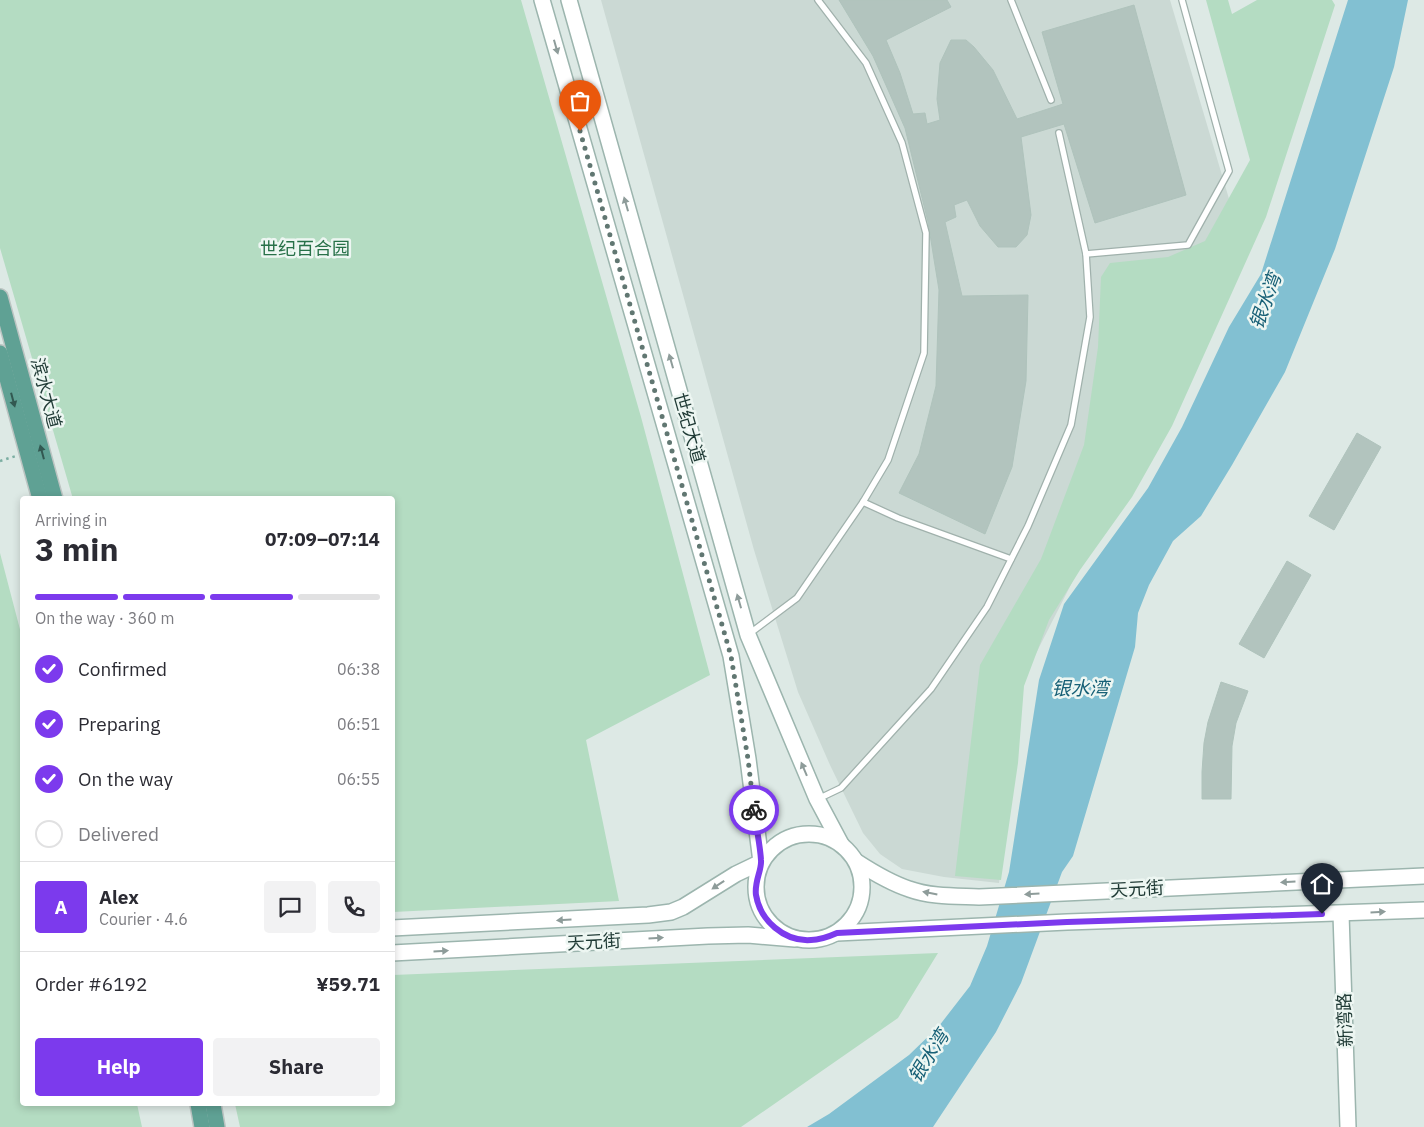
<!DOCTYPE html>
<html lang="en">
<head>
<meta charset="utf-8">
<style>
  :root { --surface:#fff; --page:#f2f2f3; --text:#2b2b33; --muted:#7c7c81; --line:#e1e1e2; --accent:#7c3aed }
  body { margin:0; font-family:"IBM Plex Sans","Noto Sans SC",sans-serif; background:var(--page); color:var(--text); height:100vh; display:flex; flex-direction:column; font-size:19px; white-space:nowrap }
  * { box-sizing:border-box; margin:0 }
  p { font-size:16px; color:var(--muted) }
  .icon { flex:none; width:28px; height:28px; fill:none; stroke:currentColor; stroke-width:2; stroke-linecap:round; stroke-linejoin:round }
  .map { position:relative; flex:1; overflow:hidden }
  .drawer { position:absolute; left:20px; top:496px; width:375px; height:610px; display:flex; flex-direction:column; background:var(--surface); border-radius:5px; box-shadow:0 2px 8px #0003 }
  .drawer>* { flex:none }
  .pin { position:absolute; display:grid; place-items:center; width:42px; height:42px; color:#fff; margin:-51px -21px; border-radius:50% 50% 50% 0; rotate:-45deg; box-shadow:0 0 5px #0007 }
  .pin .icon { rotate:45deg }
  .courier { position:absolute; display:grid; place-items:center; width:50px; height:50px; margin:-25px; border:4px solid #7c3aed; border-radius:50%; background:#fff; color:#222; box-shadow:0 1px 6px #0007 }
  .headline em { font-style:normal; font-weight:800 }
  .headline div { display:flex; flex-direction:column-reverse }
  .headline { display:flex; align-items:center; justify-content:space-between; height:85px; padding:0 15px }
  h1 { font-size:32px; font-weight:800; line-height:38px }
  .bar { display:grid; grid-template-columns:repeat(4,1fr); gap:8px 5px; align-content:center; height:60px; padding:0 15px }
  .bar i { height:6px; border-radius:4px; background:var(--line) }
  .bar .on { background:var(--accent) }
  .bar p { grid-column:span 4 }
  .line { display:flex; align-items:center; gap:12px; padding:0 15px; border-top:1px solid var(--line) }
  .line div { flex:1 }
  .round { display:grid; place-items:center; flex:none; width:52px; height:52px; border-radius:5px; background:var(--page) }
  ol { padding:0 15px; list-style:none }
  li { display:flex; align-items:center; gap:15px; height:55px }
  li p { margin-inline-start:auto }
  li .icon { padding:5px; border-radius:50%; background:var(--accent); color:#fff; stroke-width:4 }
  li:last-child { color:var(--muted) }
  li i { width:28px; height:28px; border:2px solid var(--line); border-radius:50% }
  .cta { display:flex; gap:10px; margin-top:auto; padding:10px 15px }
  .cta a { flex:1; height:58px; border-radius:5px; background:var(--accent); color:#fff; font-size:20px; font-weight:800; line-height:58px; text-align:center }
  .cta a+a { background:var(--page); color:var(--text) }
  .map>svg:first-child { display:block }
  .built { fill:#cbd9d4 }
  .green { fill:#b4dcc2 }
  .water { fill:#82c0d2 }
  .building { fill:#b2c4be; stroke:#afc3bc }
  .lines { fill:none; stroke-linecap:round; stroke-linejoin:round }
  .lane-casing { stroke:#a0b1ac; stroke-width:8 }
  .secondary-casing { stroke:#9cb5ae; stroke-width:18 }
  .primary-casing { stroke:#bcc4c2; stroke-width:18 }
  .path { stroke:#7caea2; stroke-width:2.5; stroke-dasharray:2.5 4; stroke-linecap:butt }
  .lane { stroke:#fff; stroke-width:5.5 }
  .secondary { stroke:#fff; stroke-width:15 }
  .primary { stroke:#5fa194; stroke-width:15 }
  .oneway { fill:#8e9c9a }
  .oneway2 { fill:#325851 }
  .done { stroke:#617772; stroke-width:5; stroke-dasharray:0 9 }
  .route { stroke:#7c3aed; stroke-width:6 }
  .labels { text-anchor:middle; stroke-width:5; stroke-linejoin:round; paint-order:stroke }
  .park-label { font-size:18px; fill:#287149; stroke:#edf6f2 }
  .street-label { font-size:18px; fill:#1e3934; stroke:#edf6f2 }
  .water-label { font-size:19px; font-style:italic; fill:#176076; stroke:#edf6f2 }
</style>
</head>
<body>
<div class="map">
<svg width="1424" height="1127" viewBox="0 0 1424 1127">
  <rect width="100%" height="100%" fill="#dde9e5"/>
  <!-- built -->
  <polygon class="built" points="601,0 1170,0 1243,246 1024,677 999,883 944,877 902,869 880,854 863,833 830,765 798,692 754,550"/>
  <!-- green -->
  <g class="green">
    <polygon points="0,0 521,0 641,417 710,675 586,740 619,901 393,912 392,499 73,499 0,248"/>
    <polygon points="1206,0 1228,0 1232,14 1257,0 1332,0 1335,5 1266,217 1172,426 1132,497 1080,570 1049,620 1024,686 1018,763 1001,880 955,876 980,665 1041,559 1084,445 1098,347 1101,277 1110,263 1168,257 1205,241 1250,160"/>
    <polygon points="0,553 22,637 22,1104 137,1104 142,1127 0,1127"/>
    <polygon points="938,953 898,1018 741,1127 240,1127 235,1104 392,1104 393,975"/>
  </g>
  <!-- water -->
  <polygon class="water" points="1348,0 1408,0 1394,67 1335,249 1285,372 1232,465 1201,516 1173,541 1149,585 1138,613 1135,647 1073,856 1062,872 1021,983 996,1032 933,1127 807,1127 829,1114 909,1055 939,1026 970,986 987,946 1009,872 1039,680 1064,604 1148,488 1182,427 1229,327 1261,274"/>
  <!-- building -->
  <g class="building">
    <polygon points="839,0 947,0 951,7 886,40 900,73 913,114 925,113 927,124 940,120 937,99 940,63 951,40 966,40 974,47 993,70 1017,119 1063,104 1042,32 1134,5 1186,195 1095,223 1064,124 1021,137 1031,215 1027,235 1016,247 998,247 980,226 967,200 954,205 956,217 945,222 962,296 1028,295 1026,381 1012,467 985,534 899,493 919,454 936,386 939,290 928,222 905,128 873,56"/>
    <polygon points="1357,433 1381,447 1334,530 1309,516"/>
    <polygon points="1287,561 1311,575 1264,658 1239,644"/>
    <polygon points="1221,682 1248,691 1236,723 1232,746 1231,799 1202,799 1202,772 1204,743 1208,722"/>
  </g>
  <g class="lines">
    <!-- lane casing -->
    <g class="lane-casing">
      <g id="lane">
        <polyline points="1011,0 1051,100"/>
        <polyline points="1086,254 1188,245 1229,171 1182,0"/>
        <polyline points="863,502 898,518 1011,559"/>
        <polyline points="749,634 797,598 863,502 888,460 924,353 926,233 902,143 866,63 818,0"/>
        <polyline points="818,799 841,788 931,689 987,607 1028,526 1071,425 1090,317 1086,254 1059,133"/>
      </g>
    </g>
    <!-- secondary casing -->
    <g class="secondary-casing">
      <g id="secondary">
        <polyline points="569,0 748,635 817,799 841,844"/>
        <circle cx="809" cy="887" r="53"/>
        <path d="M857 862C874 873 891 883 909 889 931 897 956 896 979 897L1424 876"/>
        <polyline points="1341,914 1348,1127"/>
        <polyline points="392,928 648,915 671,912 683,907 736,874 761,862 748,759 731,656 542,0"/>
        <polyline points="837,933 1067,922 1424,910"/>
        <polyline points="392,953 708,936 748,935 795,939"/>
      </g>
    </g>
    <!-- primary casing -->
    <g class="primary-casing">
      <g id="primary">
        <polyline points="0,297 55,499"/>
        <polyline points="0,353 40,499"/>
        <polyline points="198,1104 202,1127"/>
        <polyline points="213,1104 217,1127"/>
      </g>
    </g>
    <!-- path -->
    <polyline class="path" points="0,461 16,456"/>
    <!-- lane -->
    <use href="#lane" class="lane"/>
    <!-- secondary -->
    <use href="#secondary" class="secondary"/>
    <!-- primary -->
    <use href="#primary" class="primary"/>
  </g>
  <!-- one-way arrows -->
  <defs><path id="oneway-solid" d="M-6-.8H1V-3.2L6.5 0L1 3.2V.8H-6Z" transform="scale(1.25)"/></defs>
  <g class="oneway">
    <use href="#oneway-solid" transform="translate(556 47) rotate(74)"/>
    <use href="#oneway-solid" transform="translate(626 204) rotate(-106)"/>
    <use href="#oneway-solid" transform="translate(671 361) rotate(-106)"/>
    <use href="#oneway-solid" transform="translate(739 601) rotate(-106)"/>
    <use href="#oneway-solid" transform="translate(804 769) rotate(-113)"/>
    <use href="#oneway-solid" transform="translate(1288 882) rotate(177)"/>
    <use href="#oneway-solid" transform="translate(718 885) rotate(146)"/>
    <use href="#oneway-solid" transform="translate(930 893) rotate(-169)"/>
    <use href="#oneway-solid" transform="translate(1032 894) rotate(177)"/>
    <use href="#oneway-solid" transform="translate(1378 912) rotate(-3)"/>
    <use href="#oneway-solid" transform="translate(564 920) rotate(177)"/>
    <use href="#oneway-solid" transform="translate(656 938) rotate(-3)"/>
    <use href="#oneway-solid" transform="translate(441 951) rotate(-3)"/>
  </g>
  <g class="oneway2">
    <use href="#oneway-solid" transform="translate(13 400) rotate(75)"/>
    <use href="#oneway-solid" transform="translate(42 452) rotate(-105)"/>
  </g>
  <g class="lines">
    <!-- done -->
    <polyline class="done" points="580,131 731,656 748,759 754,810"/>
    <!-- route -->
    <path class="route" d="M754 810C756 827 760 844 761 860 762 870 754 882 756 895 760 920 784 942 811 940 820 940 828 937 837 933L1067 922 1322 914"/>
  </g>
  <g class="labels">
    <!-- park labels -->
    <g class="park-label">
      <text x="305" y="255">世纪百合园</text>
    </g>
    <!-- street labels -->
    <g class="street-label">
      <text transform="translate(46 393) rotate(75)" y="6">滨水大道</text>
      <text transform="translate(689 428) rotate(74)" y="6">世纪大道</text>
      <text transform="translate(1137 889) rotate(-3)" y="6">天元街</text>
      <text transform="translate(594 942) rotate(-3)" y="6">天元街</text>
      <text transform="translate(1345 1020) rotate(-92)" y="6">新湾路</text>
    </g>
    <!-- water labels -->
    <g class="water-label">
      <text transform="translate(1265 301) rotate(-70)" y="7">银水湾</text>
      <text x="1080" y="695">银水湾</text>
      <text transform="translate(928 1056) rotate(-58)" y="7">银水湾</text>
    </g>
  </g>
</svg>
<div class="pin" style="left:580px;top:131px;background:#ea580c"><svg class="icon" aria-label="bag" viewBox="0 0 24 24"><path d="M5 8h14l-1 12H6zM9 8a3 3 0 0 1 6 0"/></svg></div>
<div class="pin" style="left:1322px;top:914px;background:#1f2937"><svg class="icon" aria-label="home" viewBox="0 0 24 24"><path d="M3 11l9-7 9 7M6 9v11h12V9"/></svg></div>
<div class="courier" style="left:754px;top:810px"><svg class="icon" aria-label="bike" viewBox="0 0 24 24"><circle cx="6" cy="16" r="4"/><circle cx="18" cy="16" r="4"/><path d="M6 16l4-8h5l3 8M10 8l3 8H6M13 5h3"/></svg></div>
<section class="drawer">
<div class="headline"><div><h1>3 min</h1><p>Arriving in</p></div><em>07:09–07:14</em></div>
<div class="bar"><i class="on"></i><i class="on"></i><i class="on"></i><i></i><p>On the way · 360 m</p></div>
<ol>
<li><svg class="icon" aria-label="check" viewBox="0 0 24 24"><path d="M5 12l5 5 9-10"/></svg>Confirmed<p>06:38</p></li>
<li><svg class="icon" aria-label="check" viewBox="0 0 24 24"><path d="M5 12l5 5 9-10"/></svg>Preparing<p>06:51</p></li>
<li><svg class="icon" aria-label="check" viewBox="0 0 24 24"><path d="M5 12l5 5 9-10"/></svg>On the way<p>06:55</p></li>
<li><i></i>Delivered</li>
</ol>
<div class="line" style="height:90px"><b class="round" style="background:var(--accent);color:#fff">A</b><div><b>Alex</b><p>Courier · 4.6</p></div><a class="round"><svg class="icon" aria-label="chat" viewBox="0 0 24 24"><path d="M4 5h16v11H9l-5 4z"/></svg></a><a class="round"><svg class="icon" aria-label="phone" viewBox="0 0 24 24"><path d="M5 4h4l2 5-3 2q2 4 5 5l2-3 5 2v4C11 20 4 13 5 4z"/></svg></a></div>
<div class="line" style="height:65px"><div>Order #6192</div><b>¥59.71</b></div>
<div class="cta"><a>Help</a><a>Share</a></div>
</section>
</div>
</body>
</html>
